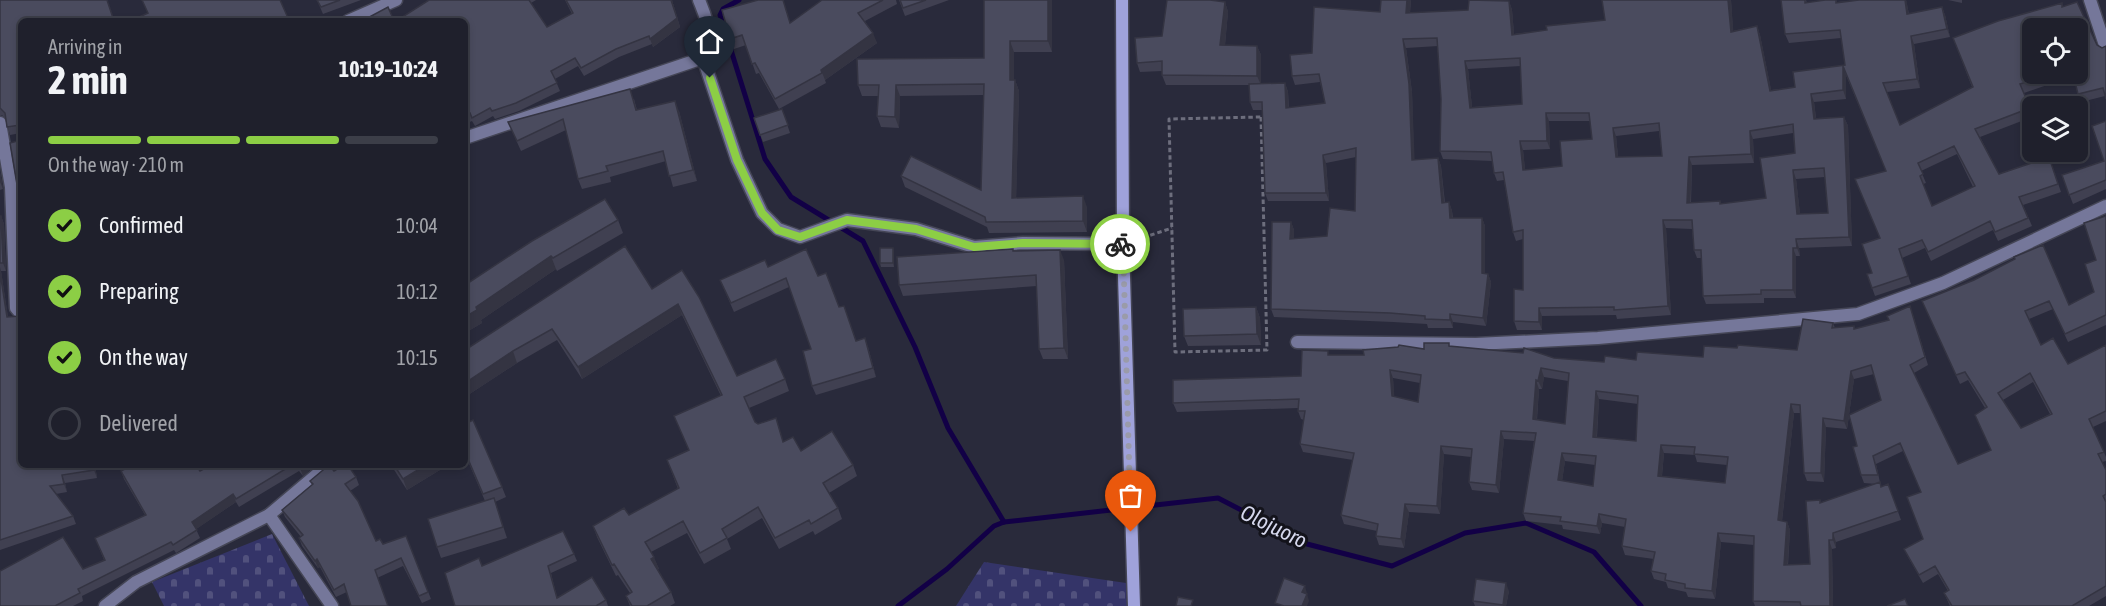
<!DOCTYPE html>
<html lang="en">
<head>
<meta charset="utf-8">
<style>
  :root { --surface:#1f202c; --page:#2c2d38; --text:#f1f3f6; --muted:#a1a3a9; --line:#3c3e48; --accent:#8cce45 }
  body { margin:0; font-family:"Asap Condensed",sans-serif; background:var(--page); color:var(--text); height:100vh; display:flex; flex-direction:column; font-size:22px; white-space:nowrap }
  * { box-sizing:border-box; margin:0 }
  p { font-size:20px; color:var(--muted) }
  .icon { flex:none; width:33px; height:33px; fill:none; stroke:currentColor; stroke-width:2; stroke-linecap:round; stroke-linejoin:round }
  .map { position:relative; flex:1; overflow:hidden }
  .side { position:absolute; left:18px; top:18px; width:450px; height:450px; display:flex; flex-direction:column; background:var(--surface); border-radius:9px; box-shadow:0 3px 9px #0003,0 0 0 2px var(--line) }
  .side>* { flex:none }
  .fabs { position:absolute; left:2022px; top:18px; display:grid; gap:12px }
  .fabs a { display:grid; place-items:center; width:66px; height:66px; border-radius:9px; background:var(--surface); box-shadow:0 3px 9px #0003,0 0 0 2px var(--line); font-size:30px }
  .pin { position:absolute; display:grid; place-items:center; width:51px; height:51px; color:#fff; margin:-62px -26px; border-radius:50% 50% 50% 0; rotate:-45deg; box-shadow:0 0 6px #0007 }
  .pin .icon { rotate:45deg }
  .courier { position:absolute; display:grid; place-items:center; width:60px; height:60px; margin:-30px; border:4px solid #8cce45; border-radius:50%; background:#fff; color:#222; box-shadow:0 2px 8px #0007 }
  .head em { font-style:normal; font-weight:700 }
  .head div { display:flex; flex-direction:column-reverse }
  .head { display:flex; align-items:center; justify-content:space-between; height:102px; padding:0 30px }
  h1 { font-size:39px; font-weight:700; line-height:45px }
  .bar { display:grid; grid-template-columns:repeat(4,1fr); gap:9px 6px; align-content:center; height:72px; padding:0 30px }
  .bar i { height:8px; border-radius:4px; background:var(--line) }
  .bar .current { background:var(--accent) }
  .bar p { grid-column:span 4 }
  ol { padding:0 30px; list-style:none }
  li { display:flex; align-items:center; gap:18px; height:66px }
  li p { margin-inline-start:auto }
  li .icon { padding:6px; border-radius:50%; background:var(--accent); color:#111; stroke-width:4 }
  li:last-child { color:var(--muted) }
  li i { width:33px; height:33px; border:3px solid var(--line); border-radius:50% }
  .map>svg:first-child { display:block }
  .cemetery { fill:url(#cemetery-stones) }
  .lines { fill:none; stroke-linecap:round; stroke-linejoin:round }
  .stream { stroke:#120046; stroke-width:5 }
  .street-casing { stroke:#454656; stroke-width:15 }
  .secondary-casing { stroke:#454656; stroke-width:15 }
  .path { stroke:#6d6e7d; stroke-width:3; stroke-dasharray:4.5 3; stroke-linecap:butt }
  .street { stroke:#75779a; stroke-width:12 }
  .secondary { stroke:#9fa2da; stroke-width:12 }
  .wall { fill:#404051; fill-rule:evenodd }
  .shaded-wall { fill:#343442 }
  .building { fill:#4a4b5e; stroke:#343442; stroke-width:1.5; fill-rule:evenodd }
  .done { stroke:#9a9ba9; stroke-width:6; stroke-dasharray:0 10.8 }
  .route { stroke:#8cce45; stroke-width:8 }
  .labels { text-anchor:middle; stroke-width:6; stroke-linejoin:round; paint-order:stroke }
  .water-label { font-size:22px; font-style:italic; fill:#d5d7ec; stroke:#13131b }
</style>
</head>
<body>
<div class="map">
<svg width="2106" height="606" viewBox="0 0 2106 606">
  <defs>
    <pattern id="cemetery-stones" width="16" height="16" patternUnits="userSpaceOnUse" patternTransform="scale(1.5)"><rect width="16" height="16" fill="#343468"/><path d="M2 7V4a2 2 0 0 1 4 0v3zM10 15v-3a2 2 0 0 1 4 0v3z" fill="#51517d"/></pattern>
  </defs>
  <rect width="100%" height="100%" fill="#292a3b"/>
  <!-- cemetery -->
  <g class="cemetery">
    <polygon points="272,534 309,606 164,606 152,582"/>
    <polygon points="984,562 1126,583 1127,606 956,606"/>
  </g>
  <g class="lines">
    <!-- stream -->
    <g class="stream">
      <polyline points="739,0 723,9 720,15 765,159 791,197 863,241 915,347 948,428 1004,522"/>
      <polyline points="898,606 947,569 994,526 1004,522 1218,498 1307,544 1392,566 1465,533 1526,523 1594,552 1641,606"/>
    </g>
    <!-- street casing -->
    <g class="street-casing">
      <g id="street">
        <path d="M699 0C708 23 714 34 703 58L737 160 762 213 778 229 800 237 847 220 916 229 974 247 1023 243 1123 244"/>
        <polyline points="2090,0 2106,48"/>
        <polyline points="348,21 396,0"/>
        <polyline points="0,123 11,187 16,308 21,314"/>
        <polyline points="465,138 703,58"/>
        <polyline points="1297,342 1476,344 1598,338 1858,314 1943,283 2106,206"/>
        <polyline points="269,515 332,606"/>
        <polyline points="105,606 136,582 269,515 328,465"/>
      </g>
    </g>
    <!-- secondary casing -->
    <g class="secondary-casing">
      <polyline id="secondary" points="1122,0 1123,244 1134,606"/>
    </g>
    <!-- path -->
    <g class="path">
      <polygon points="1261,117 1267,350 1175,352 1169,119"/>
      <polyline points="1136,240 1172,228"/>
    </g>
    <!-- street -->
    <use href="#street" class="street"/>
    <!-- secondary -->
    <use href="#secondary" class="secondary"/>
  </g>
  <!-- wall -->
  <g class="wall">
    <polygon points="0,0 21,21 21,133 10,135 6,119 2,115 0,116"/>
    <polygon points="317,0 361,0 323,14"/>
    <polygon points="429,0 536,0 531,3 547,27 572,14 565,0 672,0 680,27 653,47 652,44 619,57 584,76 578,66 555,79 560,91 519,111 495,119 493,116 475,126 472,121 465,124 465,21"/>
    <polygon points="822,0 896,0 897,4 865,21 877,43 825,80 826,83 779,109 759,73 756,74 746,45 734,49 730,39 790,23"/>
    <polygon points="899,0 949,0 905,16"/>
    <polygon points="984,0 1052,0 1052,52 1014,52 1014,80 1015,80 1019,91 1016,198 1087,207 1087,232 989,233 987,227 905,187 901,176 981,190 984,95 900,96 899,128 881,127 877,116 878,96 862,96 858,85 984,58"/>
    <path d="M1167 0H1210L1225 2 1228 12 1225 45 1257 46 1261 55V84L1285 83 1288 92 1289 108 1325 103 1320 82 1295 85 1292 76 1290 55 1312 53 1314 7 1380 12 1381 0H1411L1410 13 1468 10 1469 0H1493L1509 1 1512 10 1514 34 1547 30 1546 26 1605 20 1602 0H1731L1733 31 1757 26 1760 35 1771 90 1795 87 1793 72 1845 65 1841 38 1789 43 1785 34 1781 0H1806L1807 3 1825 0H1836L1837 2 1859 0H1906L1909 14 1942 7 1945 15 1950 37 1914 44 1920 88 1887 92 1900 125 1972 87 1953 38 1998 21 2062 3 2063 7 2077 2 2097 45 2102 48 2106 46V99L2105 96 2081 102 2073 76 2024 93 2032 117 1980 137 1999 174 2049 157 2061 192 2023 205 2032 226 1998 241 1993 230 1931 261 1925 248 1902 258 1911 284 1875 296 1867 274 1872 273 1862 244 1880 238 1855 179 1886 171 1846 75V99L1814 102 1816 118 1844 117 1848 126 1852 246 1799 248 1800 256H1796V298H1764V303L1706 304 1703 296 1701 258H1697L1694 250 1692 229 1666 228 1671 315 1617 319 1616 315 1542 316V330H1517L1514 321V289L1523 290V239L1516 241 1513 232 1504 180 1497 181 1494 173 1492 161 1443 159 1440 151 1441 99 1438 46 1406 48 1412 92 1414 160 1438 158 1441 166 1445 203 1449 202 1452 211 1453 218H1482L1485 226V274H1488L1491 282 1486 326 1453 322V328H1428L1427 324 1393 322 1274 317 1271 309 1272 222H1291L1294 230V239L1327 236 1330 208 1355 211 1356 157 1326 163 1329 201H1268L1265 193 1263 110H1253L1250 102 1249 85H1166L1162 75V71L1140 72 1137 63 1135 38 1162 36ZM2032 28H2078V74H2032ZM1521 66 1522 104 1472 107 1468 69ZM1549 121H1590L1592 139 1560 141 1562 166 1525 170 1523 150 1550 149ZM1659 131 1662 156 1618 157 1616 136ZM1793 133 1795 153 1760 158 1766 198 1721 204 1720 201 1691 203 1692 165 1754 163 1753 139ZM1957 154 1973 187 1932 206 1923 184 1926 183 1921 171ZM1825 177 1828 213 1800 214 1796 179Z"/>
    <polygon points="1948,0 1962,0 1962,3"/>
    <polygon points="634,99 637,110 679,111 697,181 673,187 666,161 610,177 611,182 582,189 578,179 566,130 521,151 508,122"/>
    <polygon points="782,109 790,133 763,142 754,118"/>
    <polygon points="2080,109 2088,131 2078,135 2078,110"/>
    <polygon points="2106,121 2106,189 2073,204 2062,175 2104,161"/>
    <polygon points="0,172 3,189 0,190"/>
    <polygon points="0,216 1,216 4,224 6,271 1,271 8,317 21,465 95,465 97,478 65,483 67,492 56,494 73,516 76,524 0,550"/>
    <path d="M2106 216V325L2068 342 2053 309 2029 319 2041 345 2068 364 2106 345V421L2093 427 2106 457V461L2102 462 2106 470V596L2089 606H1950L1944 593 1948 591 1938 574 1923 583 1908 557 1904 549 1923 539 1921 492 1903 451 1876 464 1881 487 1888 484 1901 520 1836 542V548L1832 549 1833 606H1755L1753 601 1754 545 1721 542 1715 599 1688 597 1686 592 1668 588 1666 582 1654 579 1651 571 1654 559 1625 555 1622 546 1625 527 1602 523 1600 534 1563 529 1562 525 1526 521 1523 513 1534 441 1504 439 1499 493 1472 490 1469 482 1471 457 1444 454 1440 514 1409 512 1404 548 1379 545 1376 536 1377 531 1344 524 1341 515 1353 460 1303 452 1300 444 1304 420 1301 419 1298 411V408L1177 412 1173 403 1301 376 1330 355H1364L1450 346 1554 358 1604 362 1703 357 1737 348 1797 350 1833 323 1835 328 1854 326 1855 329 1913 315 1928 365 1914 373 1958 464 1991 451 1975 415 1985 408 1968 380 1960 384 1922 301 1974 280 2069 305 2094 292 2096 260ZM1874 374 1881 400 1849 415 1854 379ZM1544 377 1568 381 1565 424 1537 420 1539 389H1542ZM1393 378 1420 383 1418 402 1394 397ZM2033 382 2050 414 2021 428 2003 400ZM1599 399 1638 404 1636 441 1597 437ZM1794 413H1801L1804 473 1807 481 1824 482 1826 427 1847 429 1849 416 1857 446 1861 475 1864 483 1876 484 1821 503 1820 500 1810 564 1788 565 1790 530 1787 522 1782 521ZM1664 453 1695 455 1697 462 1727 465 1725 483 1662 476ZM1565 461 1595 465 1593 486 1562 481Z"/>
    <polygon points="618,220 623,233 557,271 556,269 481,320 482,323 465,333 532,241"/>
    <polygon points="893,248 894,252 894,267 881,267 880,263"/>
    <polygon points="1014,251 1064,260 1068,359 1043,359 1039,349 1037,286 903,296 899,285"/>
    <polygon points="768,267 818,276 839,307 856,341 868,347 876,377 816,395 812,386 811,349 789,287 734,312 720,280"/>
    <polygon points="682,270 737,376 785,379 789,391 749,408 755,422 784,442 801,451 853,465 857,476 829,493 838,508 842,519 815,535 813,531 779,549 762,518 727,539 731,549 704,564 687,533 651,552 659,569 657,569 671,592 675,603 670,606 630,606 626,596 630,593 618,575 616,576 597,537 593,526 629,515 678,489 667,460 689,451 674,416 721,396 682,315 582,379 557,340 517,363 465,397 465,350 652,289"/>
    <polygon points="1256,307 1260,318 1261,345 1188,346 1184,336"/>
    <polygon points="465,424 502,487 506,497 495,502 507,538 441,558 437,547 485,501 465,454"/>
    <polygon points="211,465 314,465 303,476 299,471 239,507 236,502 196,529 200,538 176,553 174,550 82,596 83,601 73,606 0,606 104,560 95,538 145,515 124,479 121,471 200,471"/>
    <polygon points="391,465 448,465 407,490"/>
    <polygon points="334,471 356,477 359,485 350,491 376,541 383,544 406,536 431,599 422,603 403,566 336,597 320,567 318,568 302,546 299,538 301,537 285,517 282,510 312,485 310,481"/>
    <polygon points="574,554 577,561 551,573 557,598 606,600 608,606 455,606 482,566"/>
    <polygon points="1509,591 1506,606 1475,606 1473,601"/>
  </g>
  <!-- shaded-wall -->
  <g class="shaded-wall">
    <polygon points="672,0 680,27 653,47 650,39"/>
    <polygon points="1048,0 1052,0 1052,52 1048,41"/>
    <polygon points="1407,0 1411,0 1409,21 1406,13"/>
    <polygon points="1728,0 1731,0 1734,40 1731,32"/>
    <polygon points="1905,0 1906,0 1907,3 1910,23 1907,14"/>
    <polygon points="1509,1 1512,10 1515,43 1512,35"/>
    <polygon points="1225,2 1228,12 1224,55 1220,45"/>
    <polygon points="1942,7 1945,15 1950,37 1947,29"/>
    <polygon points="1757,26 1760,35 1773,99 1770,91"/>
    <polygon points="873,33 877,43 825,80 821,70"/>
    <polygon points="1911,36 1914,44 1920,88 1917,79"/>
    <polygon points="1403,39 1406,48 1412,92 1415,169 1412,160"/>
    <polygon points="1010,41 1014,52 1014,91 1010,80"/>
    <polygon points="1257,46 1261,55 1261,85 1257,76"/>
    <polygon points="1465,61 1468,69 1473,116 1470,108"/>
    <polygon points="1843,66 1846,75 1846,99 1843,90"/>
    <polygon points="1015,80 1019,91 1016,208 1012,198"/>
    <polygon points="1285,83 1288,92 1289,116 1286,108"/>
    <polygon points="896,85 900,96 899,128 895,117"/>
    <polygon points="1811,94 1814,102 1817,127 1814,119"/>
    <polygon points="675,101 679,111 697,181 693,170"/>
    <polygon points="1546,113 1549,121 1550,149 1547,141"/>
    <polygon points="1844,117 1848,126 1852,246 1849,237"/>
    <polygon points="1613,128 1616,136 1619,165 1616,157"/>
    <polygon points="1750,131 1753,139 1754,163 1751,154"/>
    <polygon points="1520,141 1523,150 1526,178 1523,170"/>
    <polygon points="1323,155 1326,163 1329,201 1326,193"/>
    <polygon points="1689,157 1692,165 1690,211 1687,203"/>
    <polygon points="1438,158 1441,166 1445,211 1442,203"/>
    <polygon points="1793,170 1796,179 1801,222 1797,214"/>
    <polygon points="0,172 3,189 0,182"/>
    <polygon points="1083,196 1087,207 1087,232 1083,221"/>
    <polygon points="1449,202 1452,211 1453,226 1450,218"/>
    <polygon points="1,216 4,224 6,271 3,263"/>
    <polygon points="1482,218 1485,226 1485,282 1482,273"/>
    <polygon points="1663,220 1666,228 1671,315 1668,306"/>
    <polygon points="1291,222 1294,230 1294,248 1290,239"/>
    <polygon points="1796,239 1799,248 1800,256 1797,248"/>
    <polygon points="893,248 894,252 894,267 893,263"/>
    <polygon points="1793,248 1796,256 1796,298 1793,290"/>
    <polygon points="1060,250 1064,260 1068,359 1064,348"/>
    <polygon points="551,256 556,269 481,320 482,323 465,333 465,317 476,307"/>
    <polygon points="0,267 1,271 9,325 7,317 0,272"/>
    <polygon points="1488,274 1491,282 1486,326 1483,318"/>
    <polygon points="678,304 682,315 582,379 578,367"/>
    <polygon points="1256,307 1260,318 1261,345 1257,334"/>
    <polygon points="1539,308 1542,316 1542,330 1539,322"/>
    <polygon points="1450,314 1453,322 1453,328 1450,320"/>
    <polygon points="865,338 868,347 876,377 873,368"/>
    <polygon points="513,351 517,363 465,397 465,383"/>
    <polygon points="1541,368 1544,377 1542,389 1538,381"/>
    <polygon points="1390,370 1393,378 1395,405 1392,396"/>
    <polygon points="1851,371 1854,379 1847,429 1844,421"/>
    <polygon points="1536,380 1539,389 1536,428 1533,419"/>
    <polygon points="1596,391 1599,399 1596,446 1593,437"/>
    <polygon points="1791,404 1794,413 1781,529 1778,520"/>
    <polygon points="1823,418 1826,427 1824,482 1821,473"/>
    <polygon points="1501,431 1504,439 1499,493 1496,485"/>
    <polygon points="1661,445 1664,453 1661,484 1658,476"/>
    <polygon points="1441,446 1444,454 1440,514 1437,506"/>
    <polygon points="1562,453 1565,461 1561,488 1558,480"/>
    <polygon points="94,465 95,465 97,478 94,470"/>
    <polygon points="303,465 314,465 303,476 300,468"/>
    <polygon points="426,465 448,465 407,490 403,479"/>
    <polygon points="62,475 65,483 67,492 64,484"/>
    <polygon points="233,494 236,502 195,530 192,522"/>
    <polygon points="1405,504 1409,512 1404,548 1401,539"/>
    <polygon points="1599,514 1602,523 1600,534 1597,526"/>
    <polygon points="1787,522 1790,530 1787,573 1784,565"/>
    <polygon points="1718,533 1721,542 1715,599 1712,591"/>
    <polygon points="1833,533 1836,542 1836,548 1833,540"/>
    <polygon points="1829,540 1832,549 1833,606 1830,606"/>
    <polygon points="654,557 659,569 655,571 651,559"/>
    <polygon points="317,559 320,567 318,568 315,561"/>
    <polygon points="1506,583 1509,591 1506,606 1503,606"/>
    <polygon points="1305,586 1309,601 1307,606 1302,606 1302,592"/>
  </g>
  <!-- building -->
  <g class="building">
    <polygon points="0,0 107,0 114,21 21,21 21,126 20,125 7,127 5,113 0,108"/>
    <polygon points="142,0 280,0 288,18 281,21 130,21 148,13"/>
    <polygon points="317,0 340,0 321,7"/>
    <polygon points="429,0 529,0 547,27 573,13 566,0 671,0 677,18 650,39 649,36 616,49 581,68 575,58 551,71 557,83 516,103 492,111 490,108 472,118 470,113 465,115 465,21 396,21"/>
    <polygon points="758,0 783,0 790,23 822,0 883,0 858,13 873,33 821,70 822,73 775,99 755,63 752,64 742,35 730,39 722,10"/>
    <polygon points="900,0 926,0 903,8"/>
    <polygon points="984,0 1048,0 1048,41 1010,41 1010,80 1015,80 1012,198 1083,196 1083,221 986,222 985,217 901,176 911,156 981,190 984,84 896,85 895,117 877,116 879,85 858,85 857,59 984,58"/>
    <polygon points="1167,0 1210,0 1225,2 1220,45 1257,46 1257,76 1162,75 1162,61 1137,63 1135,38 1162,36"/>
    <path d="M1381 0H1407L1406 13 1468 10 1469 0 1509 1 1512 35 1547 30 1546 26 1605 20 1602 0H1728L1731 32 1757 26 1770 91 1795 87 1793 72 1845 65 1840 30 1785 34 1781 0H1805V3L1825 0H1836V3L1859 0H1905L1907 14 1942 7 1947 29 1911 36 1917 79 1883 83 1900 125 1973 87 1953 38 1998 21 2062 3V7L2077 2 2097 45 2102 48 2106 46V99L2103 88 2078 94 2073 74H2078V28H2032V74H2054L2020 84 2030 108 1975 129 1999 174 2049 157 2058 184 2019 197 2028 218 1995 232 1990 221 1928 252 1922 240 1899 249 1908 276 1872 288 1867 274 1872 273 1862 244 1880 238 1855 179 1886 171 1843 66V90L1811 94 1814 119 1844 117 1849 237 1796 239 1797 248H1793V290H1761V294L1703 296 1701 250H1694L1692 220H1663L1668 306 1614 310V307L1539 308V322L1514 321V289L1523 290V230L1513 232 1503 172 1494 173 1491 152 1440 151 1441 99 1437 38 1403 39 1409 84 1412 160 1438 158 1442 203 1449 202 1450 218H1482V273L1488 274 1483 318 1450 314V320L1425 319V316L1390 313 1271 309 1272 222H1291L1290 239 1327 236 1330 208 1355 211 1356 148 1323 155 1326 193H1265L1262 102H1250L1249 84 1285 83 1286 108 1325 103 1319 74 1292 76 1290 55 1312 53 1314 7 1380 12ZM1520 58 1522 104 1470 108 1465 61ZM1546 113H1589L1592 139 1560 141 1562 166 1523 170 1520 141H1547ZM1659 123 1662 156 1616 157 1613 128ZM1793 124 1795 153 1760 158 1766 198 1720 204V201L1687 203 1689 157 1751 154 1750 131ZM1954 146 1975 186 1932 206 1920 176 1923 174 1918 163ZM1824 168 1828 213 1797 214 1793 170Z"/>
    <polygon points="388,7 394,21 362,21"/>
    <polygon points="630,89 636,110 675,101 693,170 669,176 663,151 606,166 608,171 578,179 563,119 517,141 508,122"/>
    <polygon points="782,109 788,125 760,135 754,118"/>
    <polygon points="2080,109 2085,124 2078,126 2078,110"/>
    <polygon points="2106,121 2106,180 2069,195 2062,175 2104,161 2092,126"/>
    <polygon points="21,140 21,208 10,143"/>
    <polygon points="605,199 618,220 553,258 551,256 476,307 477,310 465,317 465,285 532,241"/>
    <polygon points="21,214 21,263 20,263 18,215"/>
    <polygon points="0,216 1,216 3,263 0,263"/>
    <path d="M2106 216V315L2065 334 2049 301 2025 311 2041 345 2053 338 2068 364 2106 345V411L2089 419 2104 452 2098 454 2106 470V494L2103 496 2106 502V586L2072 606H1952L1944 593 1949 590 1935 566 1919 575 1904 549 1923 539 1907 497 1921 492 1900 443 1873 456 1878 475H1861L1853 447 1857 446 1849 415 1881 400 1871 365 1851 371 1844 421 1823 418 1821 473H1804L1800 405 1791 404 1778 520 1787 522 1784 565 1810 564 1806 501 1820 500V503L1880 482 1881 487 1888 484 1898 511 1833 533V540H1829L1830 606H1801L1800 602 1753 601 1754 536 1718 533 1712 591 1685 588V584L1665 580 1666 574 1651 571 1655 552 1622 546 1626 519 1599 514 1597 526 1560 521 1561 517 1523 513 1536 433 1501 431 1496 485 1469 482 1472 449 1441 446 1437 506 1405 504 1401 539 1376 536 1378 524 1341 515 1354 453 1300 444 1305 411H1298L1299 399 1173 403V380L1301 376 1302 350 1328 351V355H1364L1363 350 1398 347 1399 345 1424 349V343H1449V346L1523 353 1524 348 1554 358 1604 362 1605 356 1636 360 1637 352 1703 357 1704 346 1737 348 1738 345 1797 350 1803 319 1833 323 1832 328 1854 326V329L1889 320 1887 316 1910 306 1925 357 1910 365 1958 464 1991 450 1975 415 1987 407 1965 372 1956 375 1922 301 1974 280 2015 259 2014 257 2043 245 2069 305 2094 292 2085 264 2096 260 2084 223ZM1541 368 1569 373 1565 424 1533 419 1536 380 1538 381ZM1390 370 1421 375 1418 402 1392 396ZM2030 373 2052 414 2021 428 1998 393ZM1596 391 1638 396 1636 441 1593 437ZM1661 445 1695 447 1694 454 1728 457 1725 483 1658 476ZM1562 453 1596 456 1593 486 1558 480Z"/>
    <polygon points="625,246 652,289 682,270 699,297 737,376 776,359 785,379 744,397 755,422 758,424 776,418 783,442 793,437 801,451 832,431 853,465 823,483 838,508 811,524 809,520 775,538 758,507 722,529 727,538 700,553 683,521 645,542 654,557 651,559 671,592 647,606 632,606 626,596 632,592 614,564 612,565 593,526 624,508 629,515 679,488 667,460 689,450 674,416 722,395 678,304 578,367 552,329 513,351 465,383 465,350"/>
    <rect x="880" y="248" width="13" height="15"/>
    <polygon points="806,249 818,276 826,273 839,307 844,306 856,341 865,338 873,368 812,386 803,351 811,349 786,278 731,303 720,280 765,260 768,267"/>
    <polygon points="1013,249 1013,251 1060,250 1064,348 1039,349 1036,275 899,285 897,257"/>
    <polygon points="0,272 7,317 21,316 21,465 94,465 94,470 62,475 64,484 50,486 73,516 0,540"/>
    <polygon points="1256,307 1257,334 1184,336 1183,309"/>
    <polygon points="473,420 502,487 483,494 465,452 465,424"/>
    <polygon points="132,465 196,465 200,471 211,465 292,465 236,499 233,494 192,522 197,530 173,545 171,542 78,589 80,593 55,606 0,606 0,571 63,537 83,569 105,560 95,538 146,515 121,471"/>
    <polygon points="329,465 334,471 344,465 348,465 356,477 345,484 358,501 376,541 380,539 383,544 406,536 428,592 419,596 401,558 375,570 388,606 351,606 344,584 334,590 317,559 315,561 299,538 303,535 282,510 313,484 310,481"/>
    <polygon points="394,465 426,465 403,479"/>
    <polygon points="494,498 503,527 437,547 428,519"/>
    <polygon points="563,531 574,554 548,566 557,598 592,577 606,600 596,606 455,606 445,573 479,558 482,566"/>
    <polygon points="1284,578 1305,586 1302,592 1307,594 1302,606 1284,606 1275,603"/>
    <polygon points="1476,579 1506,583 1503,605 1473,601"/>
    <polygon points="1178,597 1193,600 1191,606 1176,606"/>
    <polygon points="1905,599 1908,606 1887,606"/>
  </g>
  <g class="lines">
    <!-- done -->
    <polyline class="done" points="1120,244 1123,244 1131,532"/>
    <!-- route -->
    <polyline class="route" points="710,78 737,160 762,213 778,230 800,237 847,220 916,229 974,247 1023,243 1120,244"/>
  </g>
  <g class="labels">
    <!-- water labels -->
    <g class="water-label">
      <text transform="translate(1274 526) rotate(26)" y="8">Olojuoro</text>
    </g>
  </g>
</svg>
<div class="fabs">
<a><svg class="icon" aria-label="locate" viewBox="0 0 24 24"><circle cx="12" cy="12" r="6"/><path d="M12 2v4M12 18v4M2 12h4M18 12h4"/></svg></a>
<a><svg class="icon" aria-label="layers" viewBox="0 0 24 24"><path d="M12 4l9 5-9 5-9-5zM3 14l9 5 9-5"/></svg></a>
</div>
<div class="pin" style="left:1131px;top:532px;background:#ea580c"><svg class="icon" aria-label="bag" viewBox="0 0 24 24"><path d="M5 8h14l-1 12H6zM9 8a3 3 0 0 1 6 0"/></svg></div>
<div class="pin" style="left:710px;top:78px;background:#1f2937"><svg class="icon" aria-label="home" viewBox="0 0 24 24"><path d="M3 11l9-7 9 7M6 9v11h12V9"/></svg></div>
<div class="courier" style="left:1120px;top:244px"><svg class="icon" aria-label="bike" viewBox="0 0 24 24"><circle cx="6" cy="16" r="4"/><circle cx="18" cy="16" r="4"/><path d="M6 16l4-8h5l3 8M10 8l3 8H6M13 5h3"/></svg></div>
<section class="side">
<div class="head"><div><h1>2 min</h1><p>Arriving in</p></div><em>10:19–10:24</em></div>
<div class="bar"><i class="current"></i><i class="current"></i><i class="current"></i><i></i><p>On the way · 210 m</p></div>
<ol>
<li><svg class="icon" aria-label="check" viewBox="0 0 24 24"><path d="M5 12l5 5 9-10"/></svg>Confirmed<p>10:04</p></li>
<li><svg class="icon" aria-label="check" viewBox="0 0 24 24"><path d="M5 12l5 5 9-10"/></svg>Preparing<p>10:12</p></li>
<li><svg class="icon" aria-label="check" viewBox="0 0 24 24"><path d="M5 12l5 5 9-10"/></svg>On the way<p>10:15</p></li>
<li><i></i>Delivered</li>
</ol>
</section>
</div>
</body>
</html>
